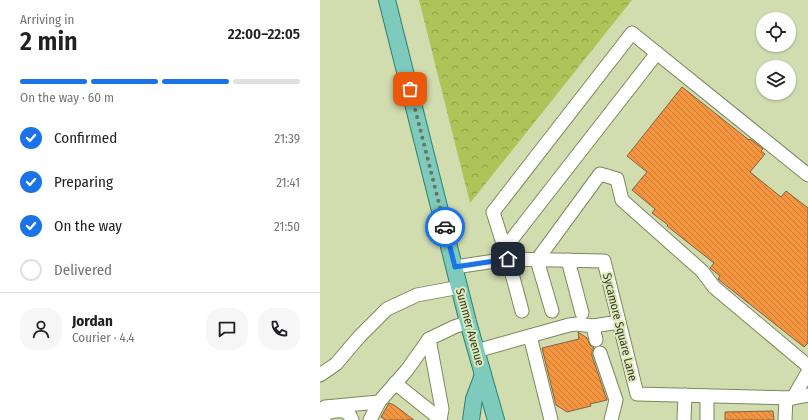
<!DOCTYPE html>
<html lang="en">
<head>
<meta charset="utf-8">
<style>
  :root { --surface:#fff; --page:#f6f6f6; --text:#202124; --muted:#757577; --line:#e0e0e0; --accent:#1a73e8 }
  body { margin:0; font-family:"Fira Sans Condensed",sans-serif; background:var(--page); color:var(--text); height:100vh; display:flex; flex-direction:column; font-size:15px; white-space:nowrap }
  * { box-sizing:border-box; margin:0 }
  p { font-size:13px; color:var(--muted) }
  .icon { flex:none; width:22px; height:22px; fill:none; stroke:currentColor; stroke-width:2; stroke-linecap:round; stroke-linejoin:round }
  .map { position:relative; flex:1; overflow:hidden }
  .panel { display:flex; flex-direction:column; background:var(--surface); width:320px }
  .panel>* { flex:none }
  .fabs { position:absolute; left:436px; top:12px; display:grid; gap:8px }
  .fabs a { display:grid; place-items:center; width:40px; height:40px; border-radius:50%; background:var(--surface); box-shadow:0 1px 3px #0004; font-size:20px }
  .pin { position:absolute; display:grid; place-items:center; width:34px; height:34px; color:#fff; margin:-17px; border-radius:8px; box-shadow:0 2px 6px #0006 }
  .courier { position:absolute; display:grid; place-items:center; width:40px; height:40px; margin:-20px; border:3px solid #1a73e8; border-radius:50%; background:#fff; color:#222; box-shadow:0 1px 5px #0007 }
  .summary em { font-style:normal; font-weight:600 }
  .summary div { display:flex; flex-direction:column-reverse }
  .summary { display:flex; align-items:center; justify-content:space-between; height:68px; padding:0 20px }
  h1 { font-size:26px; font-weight:600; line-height:30px }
  .bar { display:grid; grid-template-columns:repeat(4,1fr); gap:6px 4px; align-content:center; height:48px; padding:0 20px }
  .bar i { height:5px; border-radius:3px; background:var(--line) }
  .bar .active { background:var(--accent) }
  .bar p { grid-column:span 4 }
  .line { display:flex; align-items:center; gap:10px; padding:0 20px; border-top:1px solid var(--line) }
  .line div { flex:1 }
  .round { display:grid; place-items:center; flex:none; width:42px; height:42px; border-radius:16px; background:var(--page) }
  ol { padding:0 20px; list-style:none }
  li { display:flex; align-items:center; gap:12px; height:44px }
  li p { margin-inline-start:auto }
  li .icon { padding:4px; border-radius:50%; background:var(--accent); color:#fff; stroke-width:4 }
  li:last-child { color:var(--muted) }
  li i { width:22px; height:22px; border:2px solid var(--line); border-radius:50% }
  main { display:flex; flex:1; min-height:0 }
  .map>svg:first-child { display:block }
  .forest { fill:url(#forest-crowns) }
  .building { fill:url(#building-back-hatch); stroke:#846146 }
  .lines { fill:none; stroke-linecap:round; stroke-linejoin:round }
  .minor-casing { stroke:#7d875d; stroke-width:15 }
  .major-casing { stroke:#2d816d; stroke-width:18 }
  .minor { stroke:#fff; stroke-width:13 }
  .major { stroke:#7ecabd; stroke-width:16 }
  .done { stroke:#6c7358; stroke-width:4; stroke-dasharray:0 7.2 }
  .route { stroke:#1a73e8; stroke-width:5 }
  .labels { text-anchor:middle; stroke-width:4; stroke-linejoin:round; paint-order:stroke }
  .street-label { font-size:12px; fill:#363b29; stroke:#dee9bc }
</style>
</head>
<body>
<main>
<section class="panel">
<div class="summary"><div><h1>2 min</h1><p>Arriving in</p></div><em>22:00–22:05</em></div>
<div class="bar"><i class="active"></i><i class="active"></i><i class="active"></i><i></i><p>On the way · 60 m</p></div>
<ol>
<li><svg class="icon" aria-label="check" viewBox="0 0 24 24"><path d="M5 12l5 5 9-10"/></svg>Confirmed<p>21:39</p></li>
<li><svg class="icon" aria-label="check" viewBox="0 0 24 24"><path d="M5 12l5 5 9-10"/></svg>Preparing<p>21:41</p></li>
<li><svg class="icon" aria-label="check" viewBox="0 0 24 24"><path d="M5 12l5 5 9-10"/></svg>On the way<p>21:50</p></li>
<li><i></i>Delivered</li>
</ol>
<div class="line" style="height:72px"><a class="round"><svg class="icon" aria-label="person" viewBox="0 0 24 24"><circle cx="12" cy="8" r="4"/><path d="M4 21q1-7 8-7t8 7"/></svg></a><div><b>Jordan</b><p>Courier · 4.4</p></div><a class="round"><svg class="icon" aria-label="chat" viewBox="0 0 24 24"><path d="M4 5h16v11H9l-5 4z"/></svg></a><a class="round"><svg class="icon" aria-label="phone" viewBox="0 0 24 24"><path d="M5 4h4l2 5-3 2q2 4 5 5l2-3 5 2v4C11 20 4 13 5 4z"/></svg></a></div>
</section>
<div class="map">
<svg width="488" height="420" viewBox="0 0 488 420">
  <defs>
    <pattern id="forest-crowns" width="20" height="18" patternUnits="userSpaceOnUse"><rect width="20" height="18" fill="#afc458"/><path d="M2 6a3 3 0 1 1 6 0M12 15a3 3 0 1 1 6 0" fill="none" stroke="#8fa049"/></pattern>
    <pattern id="building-back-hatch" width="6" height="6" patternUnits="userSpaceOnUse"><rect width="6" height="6" fill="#f5953f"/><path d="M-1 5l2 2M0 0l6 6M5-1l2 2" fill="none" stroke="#c77b35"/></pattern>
  </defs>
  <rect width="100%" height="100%" fill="#d1dcaf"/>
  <!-- forest -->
  <polygon class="forest" points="99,0 312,0 150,203"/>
  <!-- building -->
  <g class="building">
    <polygon points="362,87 429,140 430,139 443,149 441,151 445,154 430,172 461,197 466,191 488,208 488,343 484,347 398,279 400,276 390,268 394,263 347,226 348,225 332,213 335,209 312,190 327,172 307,156"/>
    <polygon points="258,332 267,338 270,345 274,348 272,351 272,356 287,400 270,404 271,406 247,412 236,405 222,348 259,339"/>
    <polygon points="69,403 74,405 94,420 65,420 61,417"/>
    <polygon points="453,411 454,420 405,420 405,412"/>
  </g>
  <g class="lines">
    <!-- minor casing -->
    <g class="minor-casing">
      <g id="minor">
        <polyline points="185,248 337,53"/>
        <polyline points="248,260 262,313"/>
        <polyline points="135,267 188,259 284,261 317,394 473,398 488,395"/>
        <polyline points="202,311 188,259 173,212 312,33 488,175"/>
        <polyline points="232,311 217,260 280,174 297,179 302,200 382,271 394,287 488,366"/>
        <polyline points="273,326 276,340"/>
        <polyline points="210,336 231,420"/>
        <polyline points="109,339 122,409 120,420"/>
        <polyline points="156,351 249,325 257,324 273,326 299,322"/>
        <polyline points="280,353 296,400 291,420"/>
        <polyline points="0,375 16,364 39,337 67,309 97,295 140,287"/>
        <polyline points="75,383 120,419"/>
        <polyline points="473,398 488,372"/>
        <polyline points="0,410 5,407 59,402 87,370 109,339 134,327 148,322"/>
        <path d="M3 420 6 413C16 410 28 408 32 420"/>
        <polyline points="50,420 59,402"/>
        <polyline points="364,420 365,395"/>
        <polyline points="387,420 387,396"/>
        <polyline points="465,420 466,398"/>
      </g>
    </g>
    <!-- major casing -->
    <g class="major-casing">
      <g id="major">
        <polyline points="67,0 148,322 176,420"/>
        <polyline points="151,420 154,399 163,375"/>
      </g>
    </g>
    <!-- minor -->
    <use href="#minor" class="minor"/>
    <!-- major -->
    <use href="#major" class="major"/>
  </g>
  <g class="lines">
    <!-- done -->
    <polyline class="done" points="90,89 125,227"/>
    <!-- route -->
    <polyline class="route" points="125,227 135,267 188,259"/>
  </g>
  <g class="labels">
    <!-- street labels -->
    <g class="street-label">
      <text transform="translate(150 327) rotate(75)" y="4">Summer Avenue</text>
      <text transform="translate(300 327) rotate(76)" y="4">Sycamore Square Lane</text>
    </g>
  </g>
</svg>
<div class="fabs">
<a><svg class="icon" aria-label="locate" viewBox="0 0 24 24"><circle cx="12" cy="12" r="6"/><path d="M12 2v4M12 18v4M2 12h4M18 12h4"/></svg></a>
<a><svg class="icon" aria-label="layers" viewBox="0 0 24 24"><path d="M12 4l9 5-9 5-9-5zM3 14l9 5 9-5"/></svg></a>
</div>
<div class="pin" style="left:90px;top:89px;background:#ea580c"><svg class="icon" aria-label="bag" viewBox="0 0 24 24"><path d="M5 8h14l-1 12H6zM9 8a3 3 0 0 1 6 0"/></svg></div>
<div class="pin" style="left:188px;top:259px;background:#1f2937"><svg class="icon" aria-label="home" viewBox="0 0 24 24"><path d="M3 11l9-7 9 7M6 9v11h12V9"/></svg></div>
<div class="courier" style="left:125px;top:227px"><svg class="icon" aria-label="car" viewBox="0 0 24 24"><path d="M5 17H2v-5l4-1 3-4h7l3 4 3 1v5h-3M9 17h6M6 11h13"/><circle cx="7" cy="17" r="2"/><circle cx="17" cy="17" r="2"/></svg></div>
</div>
</main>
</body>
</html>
